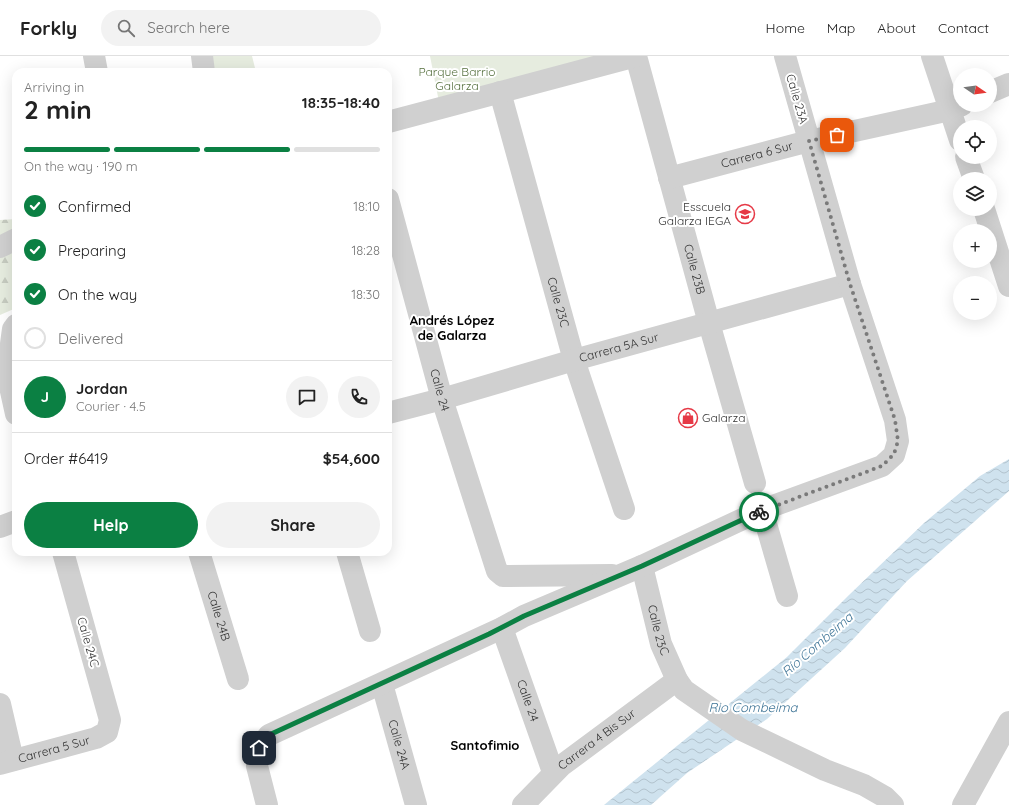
<!DOCTYPE html>
<html lang="en">
<head>
<meta charset="utf-8">
<style>
  :root { --surface:#fff; --page:#f2f2f2; --text:#222; --muted:#767676; --line:#e0e0e0; --accent:#0b8043 }
  body { margin:0; font-family:Quicksand,sans-serif; background:var(--page); color:var(--text); height:100vh; display:flex; flex-direction:column; font-size:15px; white-space:nowrap }
  * { box-sizing:border-box; margin:0 }
  p { font-size:13px; color:var(--muted) }
  .icon { flex:none; width:22px; height:22px; fill:none; stroke:currentColor; stroke-width:2; stroke-linecap:round; stroke-linejoin:round }
  .map { position:relative; flex:1; overflow:hidden }
  .panel { position:absolute; left:12px; top:12px; width:380px; height:488px; display:flex; flex-direction:column; background:var(--surface); border-radius:12px; box-shadow:0 4px 16px #0002 }
  .panel>* { flex:none }
  .needle { width:26px; rotate:103deg }
  .buttons { position:absolute; left:953px; top:12px; display:grid; gap:8px }
  .buttons a { display:grid; place-items:center; width:44px; height:44px; border-radius:50%; background:var(--surface); box-shadow:0 4px 16px #0002; font-size:20px }
  .pin { position:absolute; display:grid; place-items:center; width:34px; height:34px; color:#fff; margin:-17px; border-radius:8px; box-shadow:0 2px 6px #0006 }
  .courier { position:absolute; display:grid; place-items:center; width:40px; height:40px; margin:-20px; border:3px solid #0b8043; border-radius:50%; background:#fff; color:#222; box-shadow:0 1px 5px #0007 }
  .head em { font-style:normal; font-weight:800 }
  .head div { display:flex; flex-direction:column-reverse }
  .head { display:flex; align-items:center; justify-content:space-between; height:68px; padding:0 12px }
  h1 { font-size:26px; font-weight:800; line-height:30px }
  .bar { display:grid; grid-template-columns:repeat(4,1fr); gap:6px 4px; align-content:center; height:48px; padding:0 12px }
  .bar i { height:5px; border-radius:3px; background:var(--line) }
  .bar .on { background:var(--accent) }
  .bar p { grid-column:span 4 }
  .line { display:flex; align-items:center; gap:10px; padding:0 12px; border-top:1px solid var(--line) }
  .line div { flex:1 }
  .round { display:grid; place-items:center; flex:none; width:42px; height:42px; border-radius:21px; background:var(--page) }
  ol { padding:0 12px; list-style:none }
  li { display:flex; align-items:center; gap:12px; height:44px }
  li p { margin-inline-start:auto }
  li .icon { padding:4px; border-radius:50%; background:var(--accent); color:#fff; stroke-width:4 }
  li:last-child { color:var(--muted) }
  li i { width:22px; height:22px; border:2px solid var(--line); border-radius:50% }
  .primary-button { display:flex; gap:8px; margin-top:auto; padding:8px 12px }
  .primary-button a { flex:1; height:46px; border-radius:24px; background:var(--accent); color:#fff; font-size:16px; font-weight:800; line-height:46px; text-align:center }
  .primary-button a+a { background:var(--page); color:var(--text) }
  header { display:flex; align-items:center; gap:24px; box-sizing:border-box; height:56px; padding:0 20px; background:var(--surface); border-bottom:1px solid var(--line) }
  header strong { font-size:19px }
  nav { display:flex; gap:22px; margin-inline-start:auto; font-size:14px }
  .search { width:280px; height:36px; background:var(--page); display:flex; align-items:center; gap:10px; box-sizing:border-box; padding:0 14px; border-radius:22px; color:var(--muted); font-size:15px }
  .map>svg:first-child { display:block }
  .green { fill:#e6ecdf }
  .forest { fill:url(#forest-firs) }
  .water { fill:url(#water-waves) }
  .lines { fill:none; stroke-linecap:round; stroke-linejoin:round }
  .minor { stroke:#d0d0d0; stroke-width:22 }
  .done { stroke:#7a7a7a; stroke-width:4; stroke-dasharray:0 7.2 }
  .route { stroke:#0b8043; stroke-width:5 }
  .labels { text-anchor:middle; stroke-width:4; stroke-linejoin:round; paint-order:stroke }
  .park-label { font-size:12px; fill:#56703f; stroke:#fff }
  .street-label { font-size:12px; fill:#333; stroke:#fff }
  .poi-label { font-size:12px; fill:#333; stroke:#fff; text-anchor:end }
  .neighbourhood-label { font-size:13px; font-weight:bold; fill:#000; stroke:#fff }
  .water-label { font-size:13px; font-style:italic; fill:#3f7597; stroke:#fff }
</style>
</head>
<body>
<header>
<strong>Forkly</strong>
<div class="search"><svg class="icon" aria-label="search" viewBox="0 0 24 24"><circle cx="10" cy="10" r="6"/><path d="M15 15l6 6"/></svg>Search here</div>
<nav><a>Home</a><a>Map</a><a>About</a><a>Contact</a></nav>
</header>
<div class="map">
<svg width="1009" height="749" viewBox="0 0 1009 749">
  <defs>
    <pattern id="forest-firs" width="22" height="20" patternUnits="userSpaceOnUse"><rect width="22" height="20" fill="#e6ecdf"/><path d="M5 1l3.5 6h-7zM16 11l3.5 6h-7z" fill="#c6cbc0"/></pattern>
    <pattern id="water-waves" width="16" height="10" patternUnits="userSpaceOnUse"><rect width="16" height="10" fill="#cfe2ee"/><path d="M0 5q4-4 8 0t8 0" fill="none" stroke="#b2c2cd"/></pattern>
  </defs>
  <rect width="100%" height="100%" fill="#fff"/>
  <!-- green -->
  <g class="green">
    <polygon points="211,0 252,0 256,16 215,16"/>
    <polygon points="430,0 619,0 440,51"/>
  </g>
  <!-- forest -->
  <polygon class="forest" points="16,163 16,252 0,259 0,164"/>
  <!-- water -->
  <polygon class="water" points="1009,403 1009,435 907,525 845,592 767,663 687,717 651,749 604,749 787,601 849,539 924,467 980,420"/>
  <g class="lines">
    <!-- minor -->
    <g class="minor">
      <polyline points="94,0 97,16"/>
      <polyline points="202,0 204,16"/>
      <path id="s1" d="M636 0 709 267 755 427"/>
      <polyline points="932,0 960,84"/>
      <path id="s2" d="M500 36 574 304 624 453"/>
      <polyline points="990,36 1009,28"/>
      <polyline points="388,66 636,0"/>
      <polyline points="966,101 974,123"/>
      <path id="s3" d="M669 122 809 85 950 54 962 49"/>
      <path id="s4" d="M388 143 442 343 497 515 503 520 612 519"/>
      <polyline points="984,153 1009,230"/>
      <polyline points="0,191 16,183"/>
      <polyline points="16,269 13,273 7,317 16,358"/>
      <path id="s5" d="M388 357 442 343 574 304 850 228"/>
      <polyline points="762,454 787,540"/>
      <polyline points="0,471 16,465"/>
      <path id="s6" d="M199 496 238 623"/>
      <polyline points="347,496 370,575"/>
      <path id="s7" d="M642 510 661 588 677 624 684 634 742 674 825 714 864 729 885 741 893 749"/>
      <path id="s8" d="M502 572 553 716"/>
      <path id="s9" d="M382 628 416 749"/>
      <polyline points="0,648 13,704"/>
      <path id="s10" d="M0 708 96 682 107 676 110 664 63 496"/>
      <polyline points="267,749 257,710 259,692 269,679 502,572 524,560 642,510 762,454 882,410 894,399 898,385 895,364 850,228 785,0"/>
      <path id="s11" d="M523 749 561 710 677 624"/>
      <polyline points="963,749 1009,666"/>
    </g>
  </g>
  <g class="lines">
    <!-- done -->
    <polyline class="done" points="759,456 882,410 894,398 898,385 895,364 850,228 809,85 837,79"/>
    <!-- route -->
    <polyline class="route" points="259,692 269,679 489,578 524,560 642,510 759,456"/>
  </g>
  <!-- icons -->
  <defs>
    <g id="school-ring" transform="scale(1)"><circle r="9.5" fill="#fff" stroke="#e63946" stroke-width="1.5"/><path d="M0-5L7-2L0 1L-7-2ZM-4 1L0 2.5L4 1V4Q0 6-4 4Z" fill="#e63946"/></g>
    <g id="shop-ring" transform="scale(1)"><circle r="9.5" fill="#fff" stroke="#e63946" stroke-width="1.5"/><path d="M-5-2.5h2.3a2.7 3.5 0 0 1 5.4 0H5L5.5 6h-11ZM-1.5-2.5h3a1.5 2.3 0 0 0-3 0Z" fill="#e63946"/></g>
  </defs>
  <g fill-rule="evenodd">
    <use href="#school-ring" x="745" y="158"/>
    <use href="#shop-ring" x="688" y="362"/>
  </g>
  <g class="labels">
    <!-- park labels -->
    <g class="park-label">
      <text x="457" y="20">Parque Barrio<tspan x="457" dy="14">Galarza</tspan></text>
    </g>
    <!-- street labels -->
    <g class="street-label">
      <text transform="translate(797 43) rotate(74)" y="4">Calle 23A</text>
      <text dy="4" stroke="none"><textPath href="#s3" startOffset="91">Carrera 6 Sur</textPath></text>
      <text dy="4" stroke="none"><textPath href="#s1" startOffset="221">Calle 23B</textPath></text>
      <text dy="4" stroke="none"><textPath href="#s2" startOffset="218">Calle 23C</textPath></text>
      <text dy="4" stroke="none"><textPath href="#s5" startOffset="240">Carrera 5A Sur</textPath></text>
      <text dy="4" stroke="none"><textPath href="#s4" startOffset="198">Calle 24</textPath></text>
      <text dy="4" stroke="none"><textPath href="#s6" startOffset="67">Calle 24B</textPath></text>
      <text dy="4" stroke="none"><textPath href="#s7" startOffset="66">Calle 23C</textPath></text>
      <text transform="translate(88 586) rotate(74)" y="4">Calle 24C</text>
      <text dy="4" stroke="none"><textPath href="#s8" startOffset="77">Calle 24</textPath></text>
      <text dy="4" stroke="none"><textPath href="#s11" startOffset="99">Carrera 4 Bis Sur</textPath></text>
      <text dy="4" stroke="none"><textPath href="#s9" startOffset="63">Calle 24A</textPath></text>
      <text dy="4" stroke="none"><textPath href="#s10" startOffset="56">Carrera 5 Sur</textPath></text>
    </g>
    <!-- poi labels -->
    <g class="poi-label">
      <text x="731" y="155">Esscuela<tspan x="731" dy="14">Galarza IEGA</tspan></text>
      <text x="702" y="366" text-anchor="start">Galarza</text>
    </g>
    <!-- neighbourhood labels -->
    <g class="neighbourhood-label">
      <text x="452" y="269">Andrés López<tspan x="452" dy="15">de Galarza</tspan></text>
      <text x="485" y="694">Santofimio</text>
    </g>
    <!-- water labels -->
    <g class="water-label">
      <text transform="translate(817 588) rotate(-41)" y="5">Río Combeima</text>
      <text x="753" y="656">Rio Combeima</text>
    </g>
  </g>
</svg>
<div class="buttons">
<a><svg class="needle" viewBox="-14 -14 28 28"><path d="M0-13l5 13h-10z" fill="#e53935"/><path d="M0 13l5-13h-10z" fill="#767676"/></svg></a>
<a><svg class="icon" aria-label="locate" viewBox="0 0 24 24"><circle cx="12" cy="12" r="6"/><path d="M12 2v4M12 18v4M2 12h4M18 12h4"/></svg></a>
<a><svg class="icon" aria-label="layers" viewBox="0 0 24 24"><path d="M12 4l9 5-9 5-9-5zM3 14l9 5 9-5"/></svg></a>
<a>+</a>
<a>−</a>
</div>
<div class="pin" style="left:837px;top:79px;background:#ea580c"><svg class="icon" aria-label="bag" viewBox="0 0 24 24"><path d="M5 8h14l-1 12H6zM9 8a3 3 0 0 1 6 0"/></svg></div>
<div class="pin" style="left:259px;top:692px;background:#1f2937"><svg class="icon" aria-label="home" viewBox="0 0 24 24"><path d="M3 11l9-7 9 7M6 9v11h12V9"/></svg></div>
<div class="courier" style="left:759px;top:456px"><svg class="icon" aria-label="bike" viewBox="0 0 24 24"><circle cx="6" cy="16" r="4"/><circle cx="18" cy="16" r="4"/><path d="M6 16l4-8h5l3 8M10 8l3 8H6M13 5h3"/></svg></div>
<section class="panel">
<div class="head"><div><h1>2 min</h1><p>Arriving in</p></div><em>18:35–18:40</em></div>
<div class="bar"><i class="on"></i><i class="on"></i><i class="on"></i><i></i><p>On the way · 190 m</p></div>
<ol>
<li><svg class="icon" aria-label="check" viewBox="0 0 24 24"><path d="M5 12l5 5 9-10"/></svg>Confirmed<p>18:10</p></li>
<li><svg class="icon" aria-label="check" viewBox="0 0 24 24"><path d="M5 12l5 5 9-10"/></svg>Preparing<p>18:28</p></li>
<li><svg class="icon" aria-label="check" viewBox="0 0 24 24"><path d="M5 12l5 5 9-10"/></svg>On the way<p>18:30</p></li>
<li><i></i>Delivered</li>
</ol>
<div class="line" style="height:72px"><b class="round" style="background:var(--accent);color:#fff">J</b><div><b>Jordan</b><p>Courier · 4.5</p></div><a class="round"><svg class="icon" aria-label="chat" viewBox="0 0 24 24"><path d="M4 5h16v11H9l-5 4z"/></svg></a><a class="round"><svg class="icon" aria-label="phone" viewBox="0 0 24 24"><path d="M5 4h4l2 5-3 2q2 4 5 5l2-3 5 2v4C11 20 4 13 5 4z"/></svg></a></div>
<div class="line" style="height:52px"><div>Order #6419</div><b>$54,600</b></div>
<div class="primary-button"><a>Help</a><a>Share</a></div>
</section>
</div>
</body>
</html>
